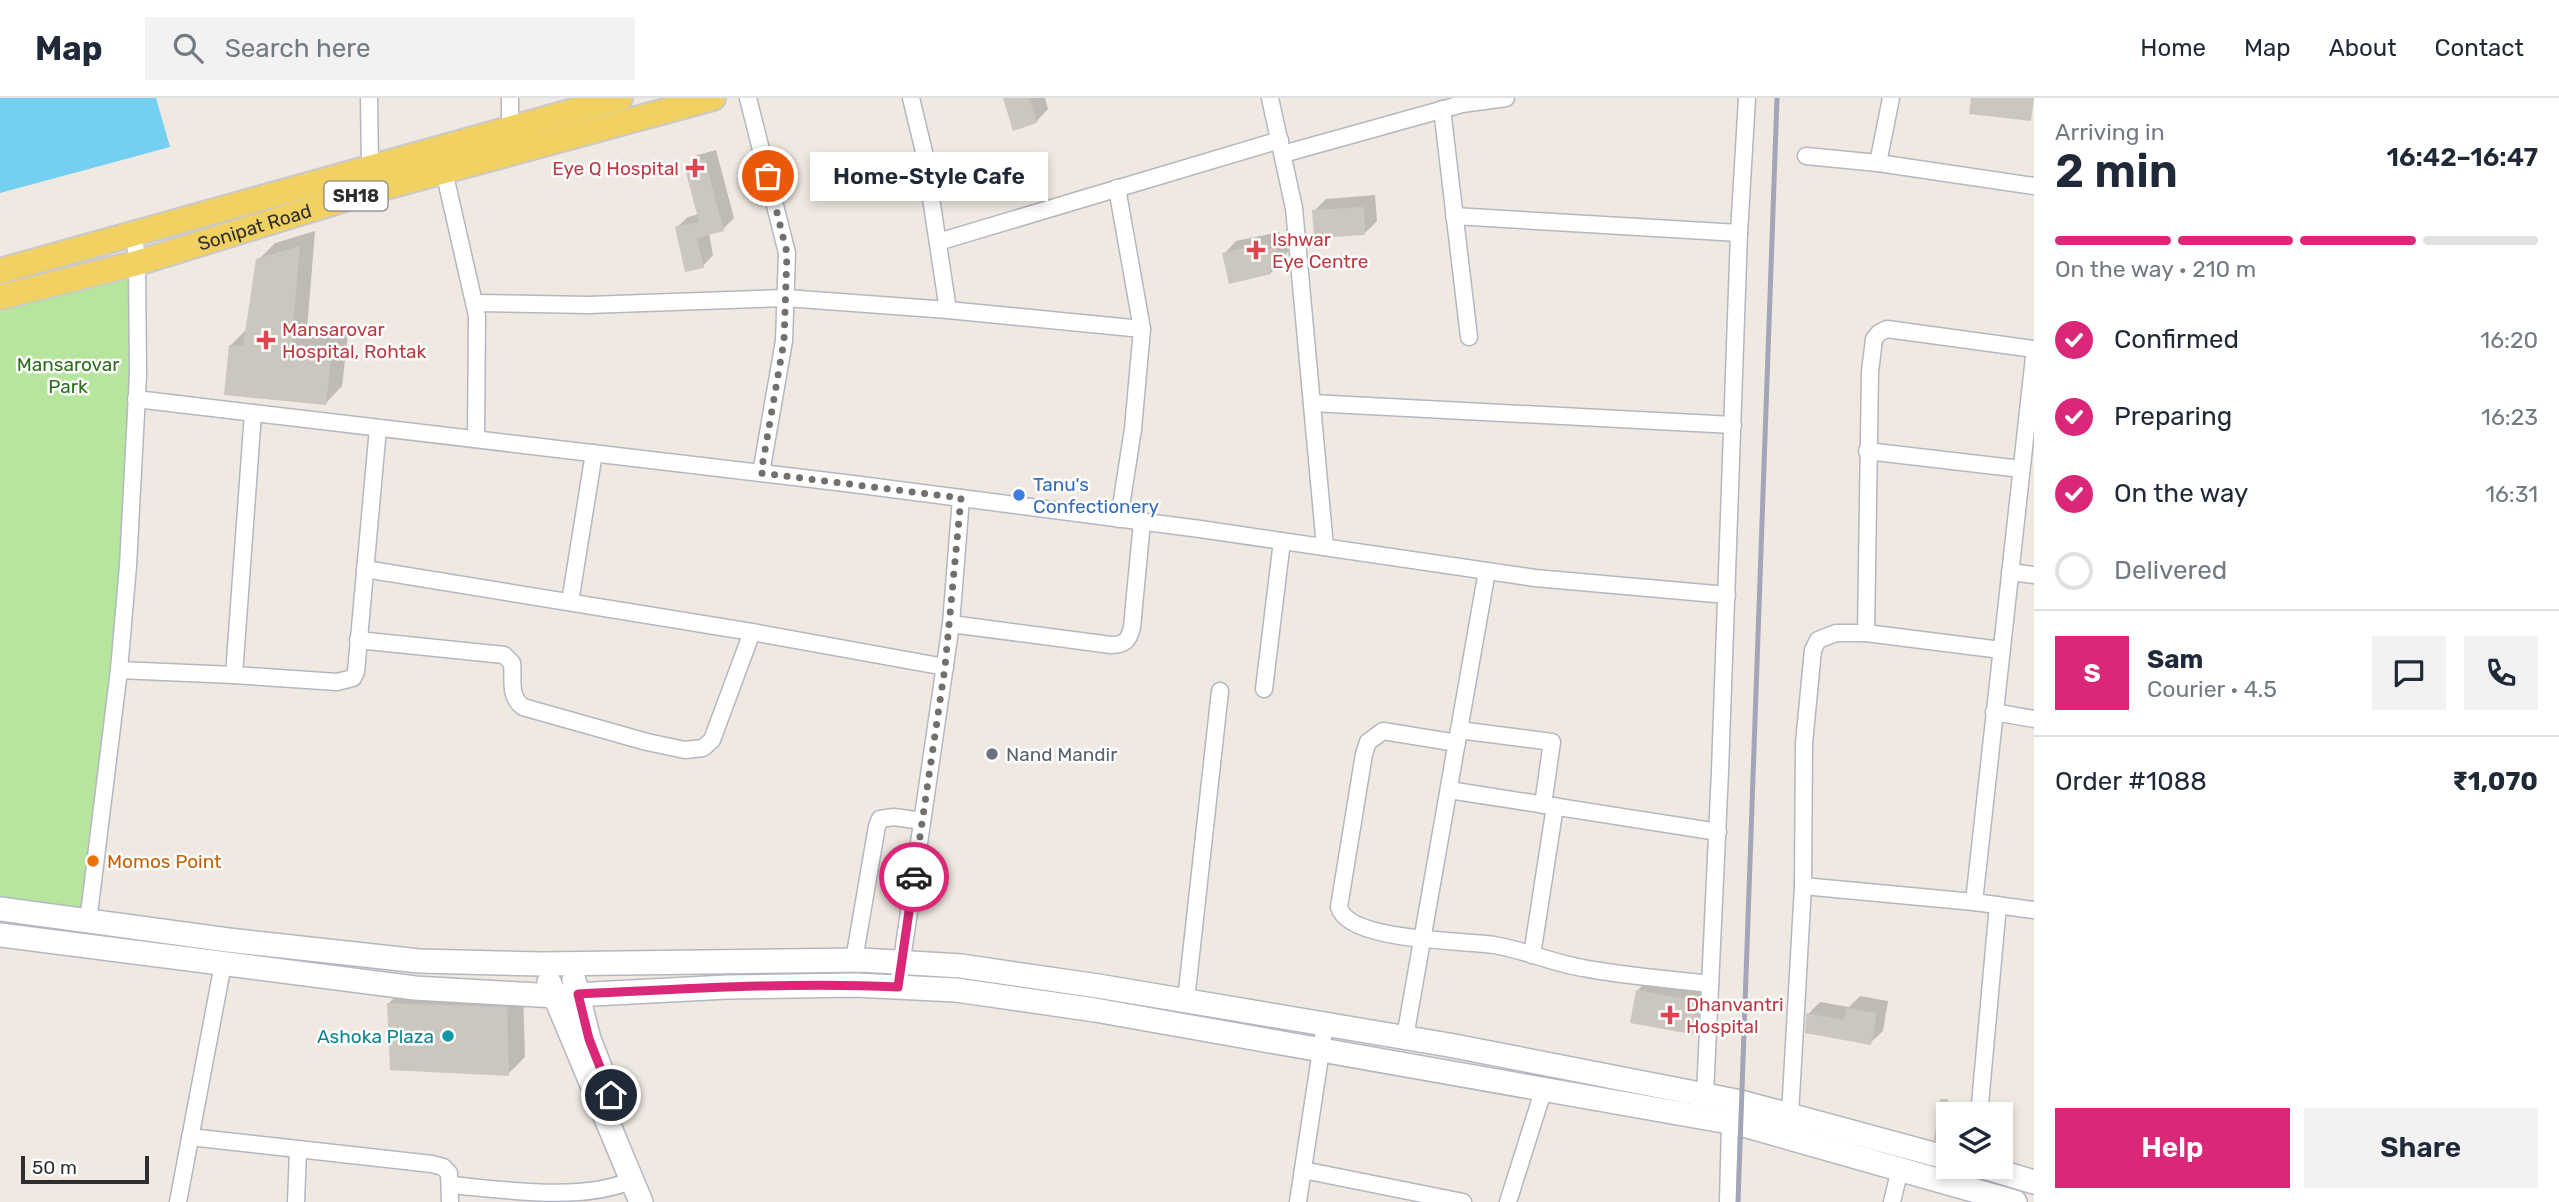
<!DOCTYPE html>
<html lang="en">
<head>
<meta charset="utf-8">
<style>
  :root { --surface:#fff; --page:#f2f2f3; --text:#1f2937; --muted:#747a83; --line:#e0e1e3; --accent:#db2777 }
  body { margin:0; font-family:Rubik,sans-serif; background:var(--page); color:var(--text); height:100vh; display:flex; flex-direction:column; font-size:26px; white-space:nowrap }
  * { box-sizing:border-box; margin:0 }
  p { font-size:23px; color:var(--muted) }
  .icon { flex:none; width:38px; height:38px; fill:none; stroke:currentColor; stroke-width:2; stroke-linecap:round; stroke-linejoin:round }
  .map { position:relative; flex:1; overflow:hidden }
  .drawer { display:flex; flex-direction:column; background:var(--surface); width:525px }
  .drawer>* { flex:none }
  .controls { position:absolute; left:1936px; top:1004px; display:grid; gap:14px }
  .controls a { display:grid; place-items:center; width:77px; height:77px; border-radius:0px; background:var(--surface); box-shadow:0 4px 10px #0003; font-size:35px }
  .scale { position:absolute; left:21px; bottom:18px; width:128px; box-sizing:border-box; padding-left:7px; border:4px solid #2e2e2e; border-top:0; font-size:19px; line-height:24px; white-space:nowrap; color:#2e2e2e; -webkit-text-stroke:5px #fff; paint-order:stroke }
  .pin { position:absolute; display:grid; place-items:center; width:60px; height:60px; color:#fff; margin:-30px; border:4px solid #fff; border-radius:50%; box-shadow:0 2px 7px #0007 }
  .courier { position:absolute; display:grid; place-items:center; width:70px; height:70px; margin:-35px; border:5px solid #db2777; border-radius:50%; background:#fff; color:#222; box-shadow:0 2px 9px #0007 }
  .bubble { position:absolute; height:49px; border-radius:0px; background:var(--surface); box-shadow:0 4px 10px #0003; font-size:23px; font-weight:600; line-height:49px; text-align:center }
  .head em { font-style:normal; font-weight:600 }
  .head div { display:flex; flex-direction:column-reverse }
  .head { display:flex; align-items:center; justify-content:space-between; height:119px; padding:0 21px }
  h1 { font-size:46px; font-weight:600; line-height:52px }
  .bar { display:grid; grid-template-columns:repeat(4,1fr); gap:10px 7px; align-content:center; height:84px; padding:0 21px }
  .bar i { height:9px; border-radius:5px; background:var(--line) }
  .bar .current { background:var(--accent) }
  .bar p { grid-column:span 4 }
  .line { display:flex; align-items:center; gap:18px; padding:0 21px; border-top:2px solid var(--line) }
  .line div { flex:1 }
  .round { display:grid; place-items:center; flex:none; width:74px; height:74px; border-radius:0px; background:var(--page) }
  ol { padding:0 21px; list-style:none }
  li { display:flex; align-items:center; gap:21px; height:77px }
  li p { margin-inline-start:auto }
  li .icon { padding:7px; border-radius:50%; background:var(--accent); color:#fff; stroke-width:4 }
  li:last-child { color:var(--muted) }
  li i { width:38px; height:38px; border:4px solid var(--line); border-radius:50% }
  .cta { display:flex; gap:14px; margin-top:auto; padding:14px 21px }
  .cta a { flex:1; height:80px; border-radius:0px; background:var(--accent); color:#fff; font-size:28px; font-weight:600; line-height:80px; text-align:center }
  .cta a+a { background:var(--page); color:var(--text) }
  header { display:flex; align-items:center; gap:42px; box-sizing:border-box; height:98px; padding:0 35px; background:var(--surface); border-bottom:2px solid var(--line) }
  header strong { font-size:33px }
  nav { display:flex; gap:38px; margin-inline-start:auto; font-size:24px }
  .search { width:490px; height:63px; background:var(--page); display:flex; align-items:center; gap:18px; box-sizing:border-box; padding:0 24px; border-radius:0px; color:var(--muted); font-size:26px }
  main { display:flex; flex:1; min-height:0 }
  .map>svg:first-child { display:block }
  .green { fill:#b6e59e }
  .water { fill:#75cff0 }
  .shadow { fill:#0003 }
  .building { fill:#cbc7bf }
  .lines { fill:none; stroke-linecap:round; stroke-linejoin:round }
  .street-casing { stroke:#b4b7c1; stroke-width:19 }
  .secondary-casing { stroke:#b4b7c1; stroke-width:26 }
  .primary-casing { stroke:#c9c9c9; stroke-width:28 }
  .street { stroke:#fff; stroke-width:16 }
  .secondary { stroke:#fff; stroke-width:23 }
  .primary { stroke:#f2d163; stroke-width:24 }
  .rail { stroke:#a3a6b8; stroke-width:5 }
  .done { stroke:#726f6d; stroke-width:7; stroke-dasharray:0 12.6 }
  .route { stroke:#db2777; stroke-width:9 }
  .health-dot { fill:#e0444e; stroke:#fff; stroke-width:2.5 }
  .shop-dot { fill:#3f7fe0; stroke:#fff; stroke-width:2.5 }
  .worship-dot { fill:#6b7280; stroke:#fff; stroke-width:2.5 }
  .food-dot { fill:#e8710a; stroke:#fff; stroke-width:2.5 }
  .culture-dot { fill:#0f9aa8; stroke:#fff; stroke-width:2.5 }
  .labels { text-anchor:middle; stroke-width:5; stroke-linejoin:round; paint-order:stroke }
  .shield { fill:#fff; stroke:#6d6d6d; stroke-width:2 }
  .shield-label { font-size:18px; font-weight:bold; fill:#2e2e2e }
  .health-label { font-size:19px; fill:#be3a42; stroke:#fff; text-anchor:start }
  .street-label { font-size:19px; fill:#2e2e2e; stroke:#fff }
  .park-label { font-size:19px; fill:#2c6e1b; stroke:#fff }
  .shop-label { font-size:19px; fill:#366cbe; stroke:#fff; text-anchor:start }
  .worship-label { font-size:19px; fill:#5b616d; stroke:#fff; text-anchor:start }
  .food-label { font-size:19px; fill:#c56008; stroke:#fff; text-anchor:start }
  .culture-label { font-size:19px; fill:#0d838f; stroke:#fff; text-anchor:end }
</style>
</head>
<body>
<header>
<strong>Map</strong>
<div class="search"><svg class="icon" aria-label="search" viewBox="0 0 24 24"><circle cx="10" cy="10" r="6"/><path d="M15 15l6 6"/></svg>Search here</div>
<nav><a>Home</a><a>Map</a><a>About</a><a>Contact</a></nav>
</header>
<main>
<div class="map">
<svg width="2034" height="1104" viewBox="0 0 2034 1104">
  <rect width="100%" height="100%" fill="#efe9e1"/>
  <!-- green -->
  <polygon class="green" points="134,158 137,301 115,571 85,823 0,810 0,194"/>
  <!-- water -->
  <polygon class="water" points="0,0 156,0 170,49 0,95"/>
  <!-- shadow -->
  <g class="shadow">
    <polygon points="1005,0 1045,0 1048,11 1036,24"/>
    <polygon points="716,52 734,120 723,131 709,135 713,157 703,168 677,129 688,119 699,116 686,68 697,57"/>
    <polygon points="1375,97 1377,123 1365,135 1314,113 1326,101"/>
    <polygon points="315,133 307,232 348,236 342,288 326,305 230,248 248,230 258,162 275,145"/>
    <polygon points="1279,134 1280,140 1287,138 1290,151 1271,175 1224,156 1236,143"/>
    <polygon points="1650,880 1710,891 1709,923 1696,935 1638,892"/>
    <polygon points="405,889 523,893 525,959 508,976 388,906"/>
    <polygon points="1860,898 1888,903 1883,933 1870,945 1808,916 1820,904 1849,909"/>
    <polygon points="1946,1013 1970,1017 1948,1017"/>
  </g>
  <!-- building -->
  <g class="building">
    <polygon points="1003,0 1029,0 1037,25 1013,33"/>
    <polygon points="1971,0 2034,0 2031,23 1969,16"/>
    <polygon points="705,61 724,133 697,140 704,170 685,174 675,129 699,124 684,67"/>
    <polygon points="1364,109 1365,137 1314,140 1312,112"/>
    <polygon points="1267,145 1268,151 1275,150 1279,165 1270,167 1271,176 1229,186 1222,155"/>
    <polygon points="300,148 291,248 332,252 326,307 224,297 229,247 243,248 256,161"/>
    <polygon points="1636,892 1699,903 1697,937 1630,925"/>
    <polygon points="387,905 507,909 509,978 390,972"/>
    <polygon points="1846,910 1877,915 1871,947 1805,935 1806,915 1844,922"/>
    <polygon points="1940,1001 1948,1001 1948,1045 1934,1042"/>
  </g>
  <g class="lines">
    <!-- street casing -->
    <g class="street-casing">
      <g id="street">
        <polyline points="369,0 370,69"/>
        <polyline points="510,0 510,30"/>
        <polyline points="748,0 787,155 784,243 761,375"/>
        <polyline points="911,0 924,54 948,212"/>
        <polyline points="1270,0 1294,110 1325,449"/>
        <polyline points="1442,11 1469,239"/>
        <polyline points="1283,56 1462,6 1506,0"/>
        <polyline points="1806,58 1878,65 2034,88"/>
        <polyline points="1878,65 1891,0"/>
        <polyline points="444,73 477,218 476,341"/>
        <polyline points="1117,90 1142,231 1133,331 1119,421"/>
        <polyline points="1454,118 1739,135"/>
        <polyline points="938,144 1280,42"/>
        <polyline points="475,205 588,207 786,200 948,212 1142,231"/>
        <polyline points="136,301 845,385 1200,431 1535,480 1727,497"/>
        <polyline points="1312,305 1733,327"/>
        <polyline points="1867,353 2021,371"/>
        <polyline points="365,471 752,534 945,569"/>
        <polyline points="2010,474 2034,477"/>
        <polyline points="570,504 594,355"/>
        <polyline points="951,526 961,400"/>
        <polyline points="1866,535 1870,274 1874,241 1879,235 1887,231 2034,251"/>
        <path d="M358 542 504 557 512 565C514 581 508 598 523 609L647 644 685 652 703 650 712 642 752 534"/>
        <polyline points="119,572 234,577 337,584 353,580 356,574 378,330"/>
        <polyline points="234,577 253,315"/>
        <polyline points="1264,591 1282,443"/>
        <polyline points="1994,614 2034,621"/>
        <polyline points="1459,632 1552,644 1543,707"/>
        <path d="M1457 645 1383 633 1368 644 1364 656 1339 809C1348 844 1464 842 1494 847 1524 852 1553 865 1583 870 1625 878 1668 881 1710 886"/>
        <polyline points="1449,692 1718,734"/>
        <polyline points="1803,788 1974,804 2034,812"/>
        <polyline points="1974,804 2034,259"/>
        <polyline points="88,824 119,572 128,468 138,277 137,165 134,135"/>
        <polyline points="1532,857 1555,708"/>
        <polyline points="854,862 877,728 880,721 894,719 922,723"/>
        <path d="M898 889 951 526 1111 547C1125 547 1129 542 1132 529L1142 424"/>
        <polyline points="1186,902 1220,593"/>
        <polyline points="1405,939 1487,473"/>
        <polyline points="1705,997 1720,673 1739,135 1747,0"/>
        <polyline points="1790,1017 1803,788 1804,645 1813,552 1818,542 1836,535 1866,535 2001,552"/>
        <polyline points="1979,1017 1998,807"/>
        <polyline points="190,1039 432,1066 443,1069 449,1075 450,1104"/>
        <polyline points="1303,1072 1463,1104"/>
        <path d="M451 1087C505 1092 584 1104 632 1082"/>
        <polyline points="178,1104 223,866"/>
        <polyline points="296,1104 298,1052"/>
        <polyline points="1298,1104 1325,926"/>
        <polyline points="1508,1104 1544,990"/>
        <polyline points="1728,1104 1730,1024"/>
        <polyline points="1892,1104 1900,1071"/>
      </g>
    </g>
    <!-- secondary casing -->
    <g class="secondary-casing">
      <g id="secondary">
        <polyline points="0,811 228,842 419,863 541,866 862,862 961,868 1098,888 1449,947 1741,1004 1948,1060"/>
        <polyline points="0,837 415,890 555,898 727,889 855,887 956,892 1095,912 1740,1026 2015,1104"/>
        <polyline points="574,882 589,941 600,969"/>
        <polyline points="549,884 641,1104"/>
        <polyline points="1984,1069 2034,1084"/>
      </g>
    </g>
    <!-- primary casing -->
    <g class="primary-casing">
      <g id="primary">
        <polyline points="0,173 620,0"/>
        <path id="s1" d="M0 199 137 165 371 93 713 0"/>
      </g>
    </g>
    <!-- street -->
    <use href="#street" class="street"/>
    <!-- secondary -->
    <use href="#secondary" class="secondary"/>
    <!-- primary -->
    <use href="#primary" class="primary"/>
    <!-- rail -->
    <polyline class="rail" points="1738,1104 1777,0"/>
  </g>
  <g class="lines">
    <!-- done -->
    <polyline class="done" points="768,78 787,155 784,243 761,375 961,400 945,569 914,779"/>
    <!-- route -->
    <path class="route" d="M611 997 589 941 578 896C684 891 791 884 898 889L914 779"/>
  </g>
  <!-- markers -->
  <g class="health-dot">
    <path d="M691.5 59.5h7v7h7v7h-7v7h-7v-7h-7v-7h7z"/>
    <path d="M1252.5 141.5h7v7h7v7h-7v7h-7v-7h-7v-7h7z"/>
    <path d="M262.5 231.5h7v7h7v7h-7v7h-7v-7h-7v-7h7z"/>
    <path d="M1666.5 906.5h7v7h7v7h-7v7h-7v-7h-7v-7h7z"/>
  </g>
  <circle class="shop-dot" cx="1019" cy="397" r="7"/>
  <circle class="worship-dot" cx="992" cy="656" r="7"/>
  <circle class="food-dot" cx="93" cy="763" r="7"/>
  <circle class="culture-dot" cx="448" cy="938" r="7"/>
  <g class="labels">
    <!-- shield labels -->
    <rect class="shield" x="324.5" y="83.5" width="63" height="29" rx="5"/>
    <g class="shield-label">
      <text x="356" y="104">SH18</text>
    </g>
    <!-- health labels -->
    <g class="health-label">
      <text x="679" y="77" text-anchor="end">Eye Q Hospital</text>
      <text x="1272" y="148">Ishwar<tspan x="1272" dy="22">Eye Centre</tspan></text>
      <text x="282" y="238">Mansarovar<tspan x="282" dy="22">Hospital, Rohtak</tspan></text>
      <text x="1686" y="913">Dhanvantri<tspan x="1686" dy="22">Hospital</tspan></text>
    </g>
    <!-- street labels -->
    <g class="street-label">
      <text dy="7" stroke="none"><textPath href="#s1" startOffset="264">Sonipat Road</textPath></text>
    </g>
    <!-- park labels -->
    <g class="park-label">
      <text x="68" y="273">Mansarovar<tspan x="68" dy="22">Park</tspan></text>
    </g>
    <!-- shop labels -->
    <g class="shop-label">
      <text x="1033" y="393">Tanu's<tspan x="1033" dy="22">Confectionery</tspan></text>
    </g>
    <!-- worship labels -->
    <g class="worship-label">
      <text x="1006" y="663">Nand Mandir</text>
    </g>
    <!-- food labels -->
    <g class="food-label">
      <text x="107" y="770">Momos Point</text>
    </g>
    <!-- culture labels -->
    <g class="culture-label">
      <text x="434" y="945">Ashoka Plaza</text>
    </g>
  </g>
</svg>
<div class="controls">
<a><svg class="icon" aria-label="layers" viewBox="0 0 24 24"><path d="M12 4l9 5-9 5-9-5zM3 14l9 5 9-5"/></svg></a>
</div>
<div class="scale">50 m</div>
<div class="pin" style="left:768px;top:78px;background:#ea580c"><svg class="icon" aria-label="bag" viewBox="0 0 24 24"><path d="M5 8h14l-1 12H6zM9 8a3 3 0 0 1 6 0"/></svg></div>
<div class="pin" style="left:611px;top:997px;background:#1f2937"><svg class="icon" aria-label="home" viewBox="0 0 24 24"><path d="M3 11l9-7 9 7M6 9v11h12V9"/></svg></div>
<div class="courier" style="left:914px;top:779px"><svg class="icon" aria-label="car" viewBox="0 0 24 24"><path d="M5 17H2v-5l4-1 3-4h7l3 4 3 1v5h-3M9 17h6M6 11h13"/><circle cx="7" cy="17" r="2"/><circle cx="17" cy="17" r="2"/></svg></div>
<div class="bubble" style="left:810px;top:54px;width:238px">Home-Style Cafe</div>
</div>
<section class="drawer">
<div class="head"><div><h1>2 min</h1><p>Arriving in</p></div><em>16:42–16:47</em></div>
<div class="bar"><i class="current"></i><i class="current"></i><i class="current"></i><i></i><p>On the way · 210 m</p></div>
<ol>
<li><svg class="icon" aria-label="check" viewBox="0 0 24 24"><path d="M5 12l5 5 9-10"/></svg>Confirmed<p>16:20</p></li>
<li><svg class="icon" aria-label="check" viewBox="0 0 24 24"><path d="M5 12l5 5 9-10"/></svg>Preparing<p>16:23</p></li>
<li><svg class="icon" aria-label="check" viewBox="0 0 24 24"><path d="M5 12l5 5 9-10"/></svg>On the way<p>16:31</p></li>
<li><i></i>Delivered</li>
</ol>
<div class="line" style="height:126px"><b class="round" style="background:var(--accent);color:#fff">S</b><div><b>Sam</b><p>Courier · 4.5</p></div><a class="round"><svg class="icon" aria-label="chat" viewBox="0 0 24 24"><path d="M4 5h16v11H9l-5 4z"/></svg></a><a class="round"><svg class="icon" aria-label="phone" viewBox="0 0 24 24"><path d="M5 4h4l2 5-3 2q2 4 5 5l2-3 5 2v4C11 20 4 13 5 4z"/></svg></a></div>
<div class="line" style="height:91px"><div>Order #1088</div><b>₹1,070</b></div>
<div class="cta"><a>Help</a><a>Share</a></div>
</section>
</main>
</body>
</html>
